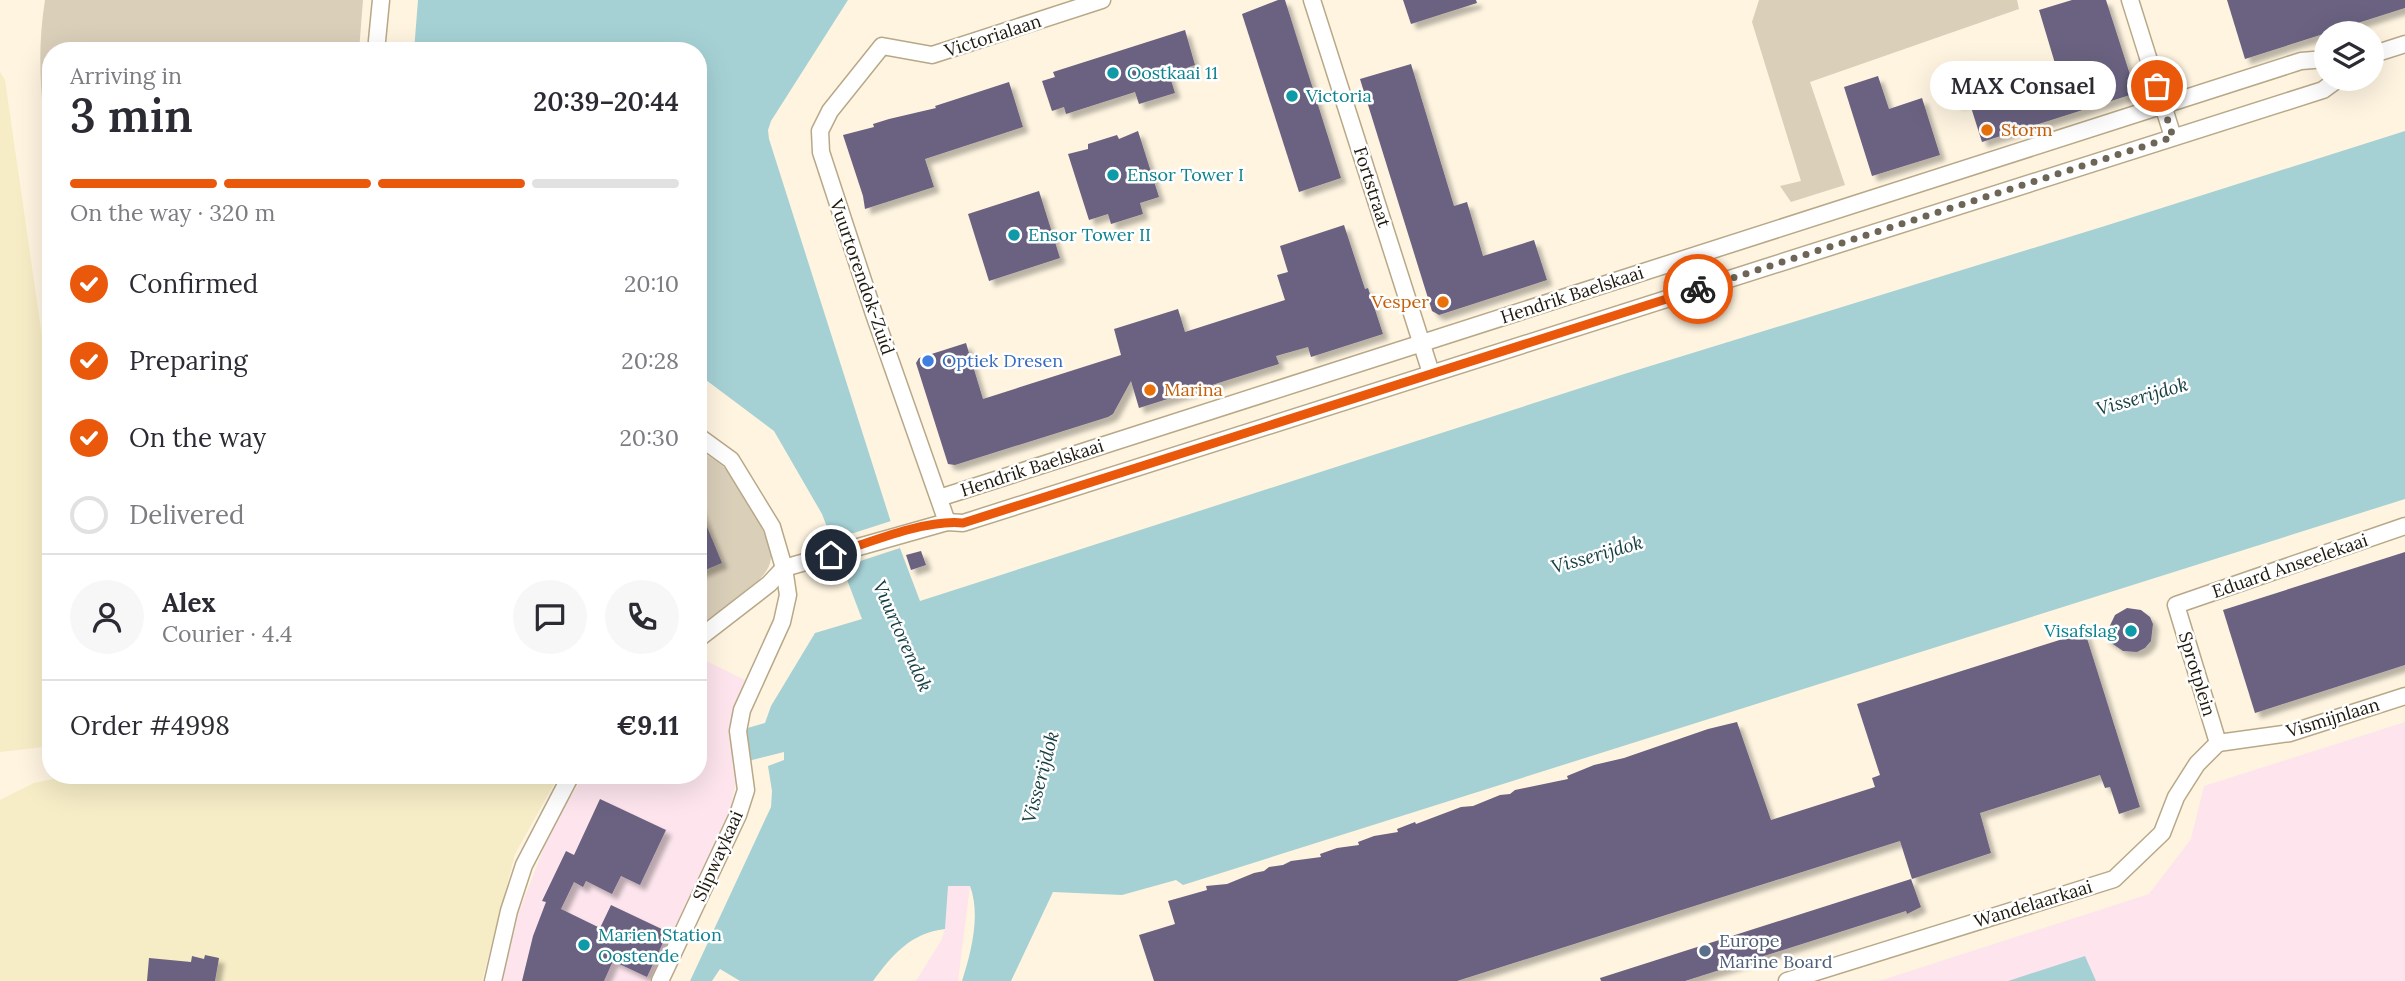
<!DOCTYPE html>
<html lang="en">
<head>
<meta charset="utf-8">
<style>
  :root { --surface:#fff; --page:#f7f7f7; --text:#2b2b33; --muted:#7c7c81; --line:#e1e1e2; --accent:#ea580c }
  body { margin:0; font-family:Lora,serif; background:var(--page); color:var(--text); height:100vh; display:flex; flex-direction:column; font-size:26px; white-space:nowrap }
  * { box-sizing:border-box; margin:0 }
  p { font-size:23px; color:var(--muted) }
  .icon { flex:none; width:38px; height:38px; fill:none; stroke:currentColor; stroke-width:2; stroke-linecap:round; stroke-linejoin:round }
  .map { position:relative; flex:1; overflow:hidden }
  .details { position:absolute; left:42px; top:42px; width:665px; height:742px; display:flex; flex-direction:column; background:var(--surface); border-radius:28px; box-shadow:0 7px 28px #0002 }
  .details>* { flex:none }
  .tools { position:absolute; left:2314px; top:21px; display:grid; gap:14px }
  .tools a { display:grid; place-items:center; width:70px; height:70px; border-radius:50%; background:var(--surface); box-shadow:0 7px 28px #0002; font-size:35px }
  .pin { position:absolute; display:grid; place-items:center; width:60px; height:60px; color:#fff; margin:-30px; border:4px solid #fff; border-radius:50%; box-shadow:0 2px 7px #0007 }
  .courier { position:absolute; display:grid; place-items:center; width:70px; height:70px; margin:-35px; border:5px solid #ea580c; border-radius:50%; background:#fff; color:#222; box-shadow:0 2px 9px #0007 }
  .bubble { position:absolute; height:49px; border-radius:24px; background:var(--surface); box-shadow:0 7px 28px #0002; font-size:23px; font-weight:600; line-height:49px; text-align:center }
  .summary em { font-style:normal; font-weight:600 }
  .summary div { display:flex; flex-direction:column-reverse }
  .summary { display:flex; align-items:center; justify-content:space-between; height:119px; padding:0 28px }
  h1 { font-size:46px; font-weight:600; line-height:52px }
  .bar { display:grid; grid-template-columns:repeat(4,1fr); gap:10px 7px; align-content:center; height:84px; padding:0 28px }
  .bar i { height:9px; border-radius:5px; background:var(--line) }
  .bar .selected { background:var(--accent) }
  .bar p { grid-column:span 4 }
  .line { display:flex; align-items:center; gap:18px; padding:0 28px; border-top:2px solid var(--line) }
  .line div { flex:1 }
  .round { display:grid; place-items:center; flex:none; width:74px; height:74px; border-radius:37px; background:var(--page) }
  ol { padding:0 28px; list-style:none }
  li { display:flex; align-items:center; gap:21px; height:77px }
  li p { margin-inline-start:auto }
  li .icon { padding:7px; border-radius:50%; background:var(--accent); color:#fff; stroke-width:4 }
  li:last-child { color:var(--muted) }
  li i { width:38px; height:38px; border:4px solid var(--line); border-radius:50% }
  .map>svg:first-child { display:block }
  .industrial { fill:#fde4ed }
  .green { fill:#dacfb9 }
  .sand { fill:#f6ecc6 }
  .water { fill:#a5d1d5 }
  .pier { fill:#fef4e0 }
  .building { fill:#6b6280; filter:url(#shadow) }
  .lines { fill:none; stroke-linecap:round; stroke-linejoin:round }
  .street-casing { stroke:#b8a888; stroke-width:19 }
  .street { stroke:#fff; stroke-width:16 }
  .done { stroke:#6d6657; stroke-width:7; stroke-dasharray:0 12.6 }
  .route { stroke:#ea580c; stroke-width:9 }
  .culture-dot { fill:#0f9aa8; stroke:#fff; stroke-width:2.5 }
  .food-dot { fill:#e8710a; stroke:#fff; stroke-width:2.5 }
  .shop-dot { fill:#3f7fe0; stroke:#fff; stroke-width:2.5 }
  .service-dot { fill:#5c6f8a; stroke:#fff; stroke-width:2.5 }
  .labels { text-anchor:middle; stroke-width:5; stroke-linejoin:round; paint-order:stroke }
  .street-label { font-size:18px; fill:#1f190d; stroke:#fff }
  .culture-label { font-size:18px; fill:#0d838f; stroke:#fff; text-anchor:start }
  .food-label { font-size:18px; fill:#c56008; stroke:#fff; text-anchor:start }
  .shop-label { font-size:18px; fill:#366cbe; stroke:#fff; text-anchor:start }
  .service-label { font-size:18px; fill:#4e5e75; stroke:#fff; text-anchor:start }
  .water-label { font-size:19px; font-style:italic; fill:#143e41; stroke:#fff }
</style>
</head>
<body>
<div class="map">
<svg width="2405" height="981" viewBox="0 0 2405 981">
  <defs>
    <filter id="shadow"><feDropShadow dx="5.5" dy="5.5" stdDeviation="2" flood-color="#0004"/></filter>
  </defs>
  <rect width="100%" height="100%" fill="#fef4e0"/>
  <!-- industrial -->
  <g class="industrial">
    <polygon points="698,657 745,680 732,711 737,764 735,787 730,810 649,981 502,981 518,915 551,829 584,775 698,775"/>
    <polygon points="2405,722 2405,981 2096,981 2084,957 2008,981 1879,981 2149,894 2191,839 2204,786"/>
    <polygon points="947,886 970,886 958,981 916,981 941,941 945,929"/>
  </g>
  <!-- green -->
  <g class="green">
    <path d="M45 0H363L359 51H51V164C41 108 36 56 45 0Z"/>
    <polygon points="1759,0 2017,0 2019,9 1810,82 1845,185 1791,202 1780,186 1801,181 1752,22"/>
    <path d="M698 449C707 455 717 461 725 468 739 482 770 537 771 556 771 567 765 573 759 580L698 628Z"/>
  </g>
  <!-- sand -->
  <g class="sand">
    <polygon points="0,72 5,80 51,399 51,746 0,752"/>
    <polygon points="72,775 559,775 515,854 482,981 0,981 0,800 34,783"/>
  </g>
  <!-- water -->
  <g class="water">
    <path d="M418 0H848L771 121 768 130 769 139 895 535 920 601 1621 375 2108 225 2405 131V499L1183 885 1176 880 1122 895 1053 892 1011 981H962C971 953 981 915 970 886H948L945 929C911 933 893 954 873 981H740L720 969 712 981H690L771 807 772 791 768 766 784 760V752L748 761 744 729 765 723 771 706 815 633 862 619 822 514 774 431 698 374V51H414Z"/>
    <polygon points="2085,956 2096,981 2008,981"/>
  </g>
  <!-- pier -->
  <polygon class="pier" points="891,521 900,548 839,568 829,541"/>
  <!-- building -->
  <g class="building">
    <polygon points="1278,0 1285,0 1341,178 1299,192 1242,14"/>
    <polygon points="1403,0 1476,0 1477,3 1411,24"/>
    <polygon points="2072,0 2106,0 2134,87 2130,95 1982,142 1969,101 1957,104 1950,80 2007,62 2014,84 2057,70 2039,10"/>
    <polygon points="2227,0 2405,0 2405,8 2245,59"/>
    <polygon points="1185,30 1195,65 1169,74 1175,93 1139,104 1135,92 1066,114 1064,107 1052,111 1042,81 1055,77 1053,72"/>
    <polygon points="1411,64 1454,206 1467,202 1483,256 1534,240 1547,280 1439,315 1432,311 1360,79"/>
    <polygon points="1878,76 1889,109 1922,98 1940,155 1872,176 1844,87"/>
    <polygon points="1009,82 1023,127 925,159 934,187 865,209 863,196 843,135 874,127 873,124 889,119 936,108 935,106"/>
    <polygon points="1138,131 1159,197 1140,203 1143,214 1111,224 1108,214 1089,220 1068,154 1088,149 1088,144 1117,135 1119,139"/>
    <polygon points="1039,191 1060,258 989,281 968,214"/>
    <polygon points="1344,225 1365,289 1368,288 1383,334 1311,357 1308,347 1276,356 1279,364 1139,408 1131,381 1113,414 1108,417 955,465 948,464 916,363 919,358 966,343 983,399 1121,355 1114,329 1178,309 1185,332 1285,300 1277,275 1288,272 1280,246"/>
    <polygon points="698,505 722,563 698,573"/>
    <polygon points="921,551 926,565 911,570 906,555"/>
    <polygon points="2405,552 2405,665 2255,713 2223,610"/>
    <polygon points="2127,608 2141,610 2150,617 2153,624 2151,641 2145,648 2137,652 2123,651 2104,638 2115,615"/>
    <polygon points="2085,632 2140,807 2119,814 2110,787 2105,788 2100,775 1980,813 1991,853 1912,879 1900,841 1457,981 1154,981 1139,935 1175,924 1168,901 1207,890 1206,886 1227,884 1254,873 1264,871 1269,867 1283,865 1291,861 1321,857 1320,854 1337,848 1359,845 1358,842 1374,836 1398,832 1397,829 1415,822 1416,824 1461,807 1473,806 1500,795 1510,794 1515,790 1568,779 1567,776 1594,765 1624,758 1708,729 1737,722 1771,820 1875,787 1872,778 1880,775 1857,704"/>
    <polygon points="600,799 666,830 640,885 621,876 612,894 586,881 583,887 574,882 561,909 600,928 611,905 668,932 647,977 613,961 604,981 522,981 533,936 546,902 542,901 566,851 574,855"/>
    <polygon points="1911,879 1921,907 1907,914 1906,911 1685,981 1601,981 1600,978"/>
    <polygon points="205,955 219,958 215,981 147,981 149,958 191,962 192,956 204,959"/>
  </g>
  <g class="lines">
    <!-- street casing -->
    <g class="street-casing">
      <g id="street">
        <polyline points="1312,0 1431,373"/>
        <polyline points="2130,0 2173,137"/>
        <polyline points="376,51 381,0"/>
        <polyline points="2371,55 2405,44"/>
        <polyline points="939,498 2301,61 2326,59"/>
        <polyline points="947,522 874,314 821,152 820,131 830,111 882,46 932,55 1102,0"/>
        <polyline points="698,639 769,584 784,568 947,522 963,523 2323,90 2338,79"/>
        <polyline points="2218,743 2176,605 2405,526"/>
        <polyline points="2218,743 2290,733 2405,696"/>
        <polyline points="493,981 509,911 524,865 571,775"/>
        <polyline points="660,981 738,815 746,790 738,731 742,710 782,622 788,595 784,568 772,527 731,460 698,436"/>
        <polyline points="1787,981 2114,879 2162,833 2176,797 2197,764 2218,743"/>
      </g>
    </g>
    <!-- street -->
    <use href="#street" class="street"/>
  </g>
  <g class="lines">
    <!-- done -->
    <polyline class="done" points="1698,289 2173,137 2157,86"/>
    <!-- route -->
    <path class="route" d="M831 555C868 543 925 519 963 523L1698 289"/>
  </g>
  <!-- markers -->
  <g class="culture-dot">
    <circle cx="1113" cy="73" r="7"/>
    <circle cx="1292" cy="96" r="7"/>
    <circle cx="1113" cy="175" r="7"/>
    <circle cx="1014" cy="235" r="7"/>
    <circle cx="2131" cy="631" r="7"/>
    <circle cx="584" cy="945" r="7"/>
  </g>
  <g class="food-dot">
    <circle cx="1987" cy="130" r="7"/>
    <circle cx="1443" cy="302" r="7"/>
    <circle cx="1150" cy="390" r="7"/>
  </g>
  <circle class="shop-dot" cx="928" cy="361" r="7"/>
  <circle class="service-dot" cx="1705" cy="951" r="7"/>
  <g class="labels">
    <!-- street labels -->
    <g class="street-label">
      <text transform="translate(993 36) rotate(-18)" y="6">Victorialaan</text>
      <text transform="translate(1372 187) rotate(72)" y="6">Fortstraat</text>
      <text transform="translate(862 277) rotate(71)" y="6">Vuurtorendok-Zuid</text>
      <text transform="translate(1572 295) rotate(-18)" y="6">Hendrik Baelskaai</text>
      <text transform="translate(1032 468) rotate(-18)" y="6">Hendrik Baelskaai</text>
      <text transform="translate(2290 566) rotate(-19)" y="6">Eduard Anseelekaai</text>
      <text transform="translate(2197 674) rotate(73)" y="6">Sprotplein</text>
      <text transform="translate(2333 718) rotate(-17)" y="6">Vismijnlaan</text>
      <text transform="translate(718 856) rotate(-66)" y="6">Slipwaykaai</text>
      <text transform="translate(2033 904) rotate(-17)" y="6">Wandelaarkaai</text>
    </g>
    <!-- culture labels -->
    <g class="culture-label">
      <text x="1127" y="79">Oostkaai 11</text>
      <text x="1306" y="102">Victoria</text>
      <text x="1127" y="181">Ensor Tower I</text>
      <text x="1028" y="241">Ensor Tower II</text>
      <text x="2117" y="637" text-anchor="end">Visafslag</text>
      <text x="598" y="941">Marien Station<tspan x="598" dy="21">Oostende</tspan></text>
    </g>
    <!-- food labels -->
    <g class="food-label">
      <text x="2001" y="136">Storm</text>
      <text x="1429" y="308" text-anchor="end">Vesper</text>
      <text x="1164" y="396">Marina</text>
    </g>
    <!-- shop labels -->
    <g class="shop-label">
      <text x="942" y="367">Optiek Dresen</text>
    </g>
    <!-- service labels -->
    <g class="service-label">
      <text x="1719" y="947">Europe<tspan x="1719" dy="21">Marine Board</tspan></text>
    </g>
    <!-- water labels -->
    <g class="water-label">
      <text transform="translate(2142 396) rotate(-16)" y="7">Visserijdok</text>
      <text transform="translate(1597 554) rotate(-16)" y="7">Visserijdok</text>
      <text transform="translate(903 636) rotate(66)" y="7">Vuurtorendok</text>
      <text transform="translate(1040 777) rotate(-75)" y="7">Visserijdok</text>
    </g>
  </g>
</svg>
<div class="tools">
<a><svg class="icon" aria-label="layers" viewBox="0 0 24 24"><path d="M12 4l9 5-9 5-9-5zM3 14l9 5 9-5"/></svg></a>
</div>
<div class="pin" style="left:2157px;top:86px;background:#ea580c"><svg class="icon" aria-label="bag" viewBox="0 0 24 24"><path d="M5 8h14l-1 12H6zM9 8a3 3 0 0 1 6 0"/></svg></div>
<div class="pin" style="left:831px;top:555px;background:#1f2937"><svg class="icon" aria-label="home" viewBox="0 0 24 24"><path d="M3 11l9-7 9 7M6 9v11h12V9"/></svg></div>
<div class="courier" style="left:1698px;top:289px"><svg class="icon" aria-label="bike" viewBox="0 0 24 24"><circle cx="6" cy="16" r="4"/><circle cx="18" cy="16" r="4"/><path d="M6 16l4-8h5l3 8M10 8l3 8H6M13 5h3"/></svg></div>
<div class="bubble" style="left:1930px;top:61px;width:186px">MAX Consael</div>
<section class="details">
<div class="summary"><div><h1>3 min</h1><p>Arriving in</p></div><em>20:39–20:44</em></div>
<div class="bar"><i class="selected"></i><i class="selected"></i><i class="selected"></i><i></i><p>On the way · 320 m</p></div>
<ol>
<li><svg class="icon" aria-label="check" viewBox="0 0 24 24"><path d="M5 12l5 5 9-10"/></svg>Confirmed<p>20:10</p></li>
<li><svg class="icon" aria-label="check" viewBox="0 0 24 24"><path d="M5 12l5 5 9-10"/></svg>Preparing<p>20:28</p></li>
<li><svg class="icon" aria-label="check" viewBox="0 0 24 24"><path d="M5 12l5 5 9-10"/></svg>On the way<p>20:30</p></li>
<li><i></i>Delivered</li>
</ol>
<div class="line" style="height:126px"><a class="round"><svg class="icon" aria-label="person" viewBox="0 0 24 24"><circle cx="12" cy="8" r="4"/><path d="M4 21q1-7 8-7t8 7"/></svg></a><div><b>Alex</b><p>Courier · 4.4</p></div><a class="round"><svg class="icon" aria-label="chat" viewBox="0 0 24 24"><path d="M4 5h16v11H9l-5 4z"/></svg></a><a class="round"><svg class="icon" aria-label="phone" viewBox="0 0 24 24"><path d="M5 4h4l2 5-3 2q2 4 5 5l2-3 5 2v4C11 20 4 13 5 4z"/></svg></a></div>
<div class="line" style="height:91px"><div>Order #4998</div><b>€9.11</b></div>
</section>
</div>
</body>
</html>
